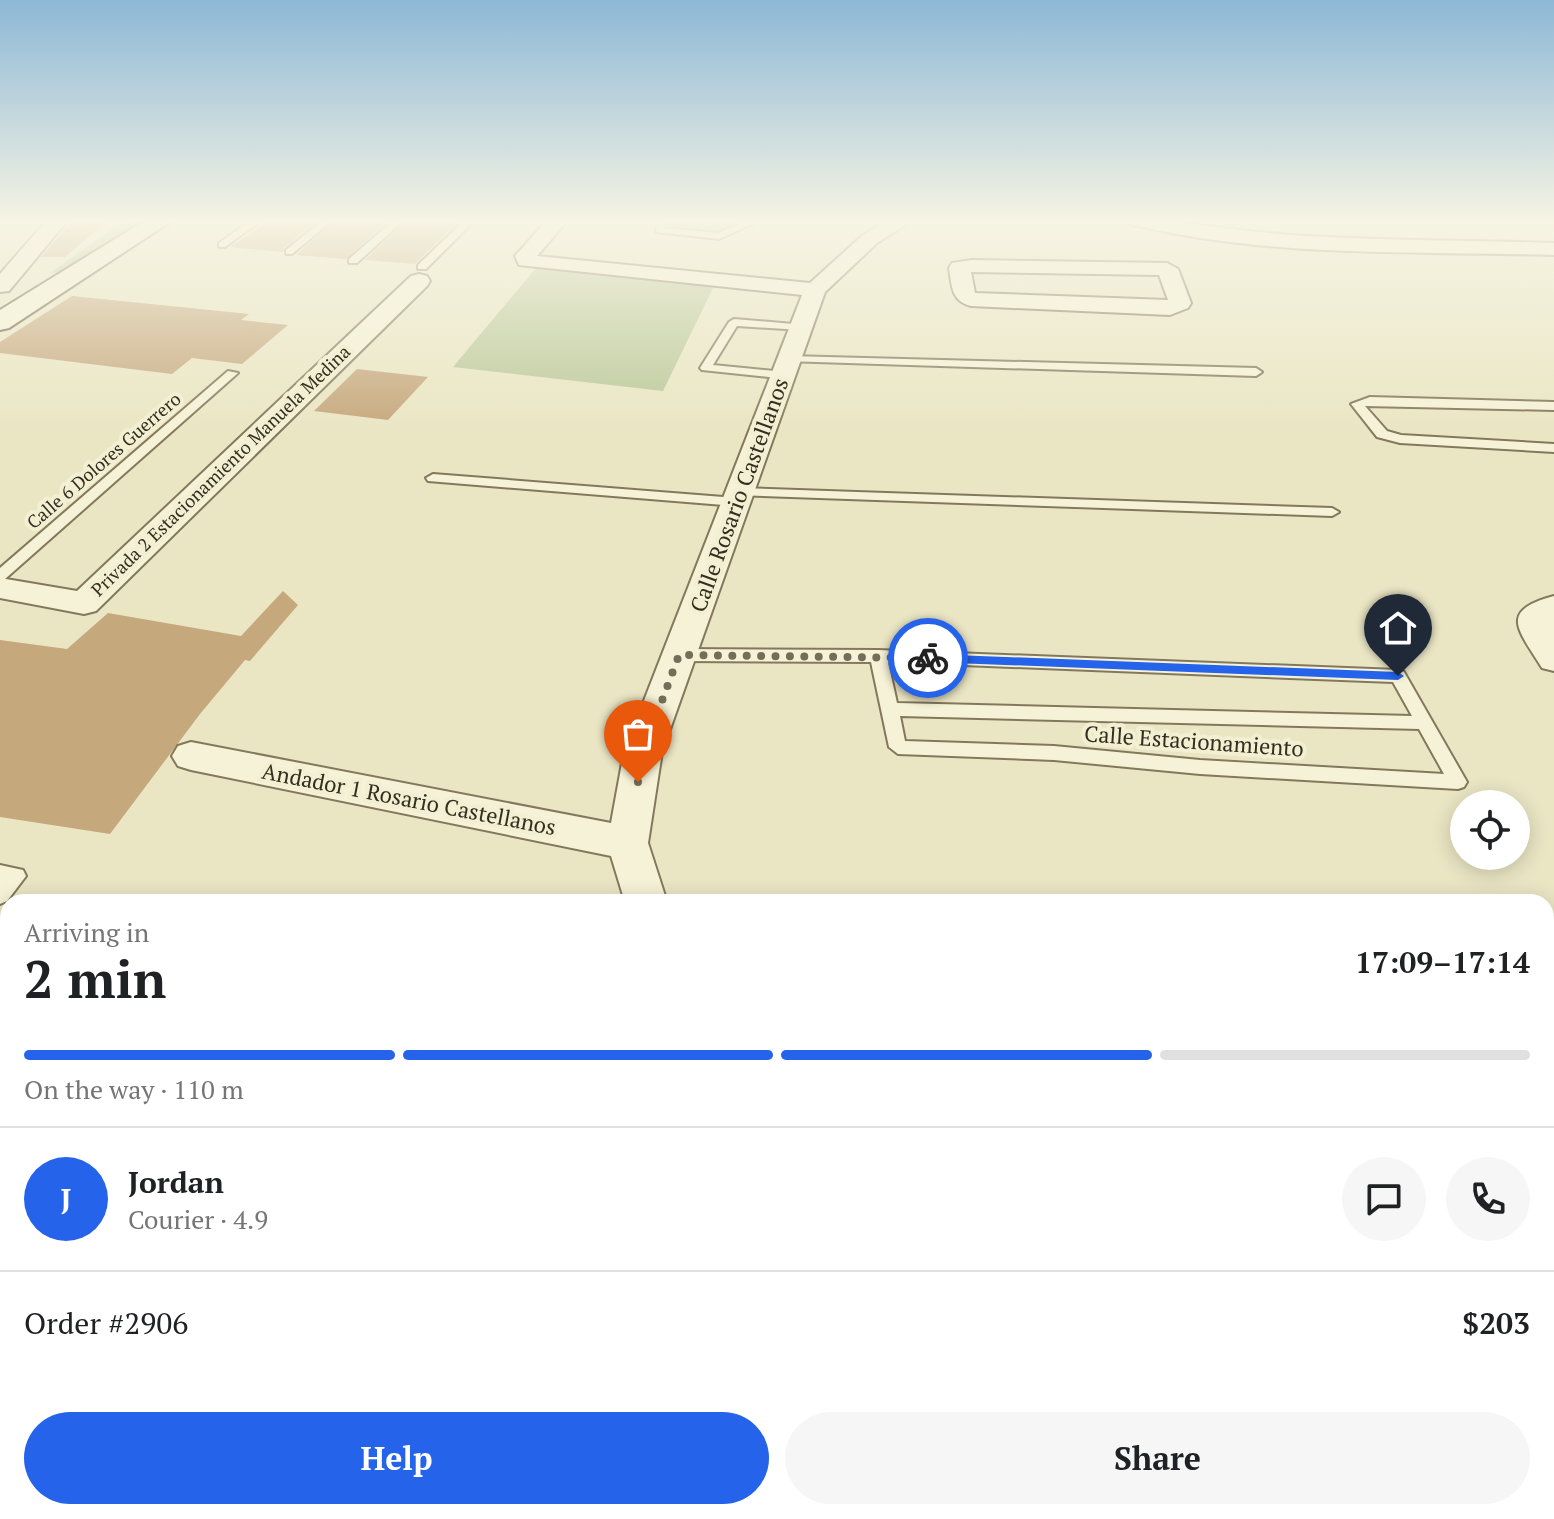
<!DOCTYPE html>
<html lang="en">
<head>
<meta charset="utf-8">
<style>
  :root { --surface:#fff; --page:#f6f6f6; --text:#202124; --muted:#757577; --line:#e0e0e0; --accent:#2563eb }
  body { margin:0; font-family:"PT Serif",serif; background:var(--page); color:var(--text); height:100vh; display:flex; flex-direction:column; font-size:30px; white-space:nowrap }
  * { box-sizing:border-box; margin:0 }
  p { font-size:26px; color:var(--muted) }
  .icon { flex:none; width:44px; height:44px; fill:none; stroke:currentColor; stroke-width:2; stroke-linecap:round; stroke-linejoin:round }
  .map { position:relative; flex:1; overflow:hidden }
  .drawer { position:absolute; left:0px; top:894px; width:1554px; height:626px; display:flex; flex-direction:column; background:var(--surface); border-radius:24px 24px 0 0; box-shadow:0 4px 20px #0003 }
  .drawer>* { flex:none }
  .fabs { position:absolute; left:1450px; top:790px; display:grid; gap:16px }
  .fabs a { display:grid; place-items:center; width:80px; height:80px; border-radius:50%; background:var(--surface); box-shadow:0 4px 20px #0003; font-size:40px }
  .pin { position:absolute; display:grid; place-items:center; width:68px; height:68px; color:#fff; margin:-82px -34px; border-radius:50% 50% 50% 0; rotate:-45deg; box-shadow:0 0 8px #0007 }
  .pin .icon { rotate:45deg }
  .courier { position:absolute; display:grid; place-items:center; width:80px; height:80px; margin:-40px; border:6px solid #2563eb; border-radius:50%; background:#fff; color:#222; box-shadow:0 2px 10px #0007 }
  .head em { font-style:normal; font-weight:600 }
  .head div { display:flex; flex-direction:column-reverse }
  .head { display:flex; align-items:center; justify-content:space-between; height:136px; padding:0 24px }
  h1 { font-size:52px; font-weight:600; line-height:60px }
  .bar { display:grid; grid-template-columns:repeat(4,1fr); gap:12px 8px; align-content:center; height:96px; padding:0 24px }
  .bar i { height:10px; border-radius:6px; background:var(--line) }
  .bar .current { background:var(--accent) }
  .bar p { grid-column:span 4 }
  .line { display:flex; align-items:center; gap:20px; padding:0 24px; border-top:2px solid var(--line) }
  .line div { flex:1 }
  .round { display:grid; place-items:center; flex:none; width:84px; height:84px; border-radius:42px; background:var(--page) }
  .cta { display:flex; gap:16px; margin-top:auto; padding:16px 24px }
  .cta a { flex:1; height:92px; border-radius:48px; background:var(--accent); color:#fff; font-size:32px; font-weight:600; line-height:92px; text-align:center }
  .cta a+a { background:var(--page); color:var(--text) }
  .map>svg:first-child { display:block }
  .green { fill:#bac899 }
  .building { fill:#c6a87d }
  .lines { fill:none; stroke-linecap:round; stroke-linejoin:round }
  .lane-casing { stroke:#84785c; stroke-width:4 }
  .street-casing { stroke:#84785c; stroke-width:4 }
  .secondary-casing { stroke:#66593f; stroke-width:4 }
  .lane { fill:#f6f2d7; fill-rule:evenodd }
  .street { fill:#f6f2d7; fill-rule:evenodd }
  .secondary { fill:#f6f2d7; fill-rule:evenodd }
  .route { fill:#2563eb }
  .done { stroke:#746e59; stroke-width:8; stroke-dasharray:0 14.4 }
  .labels { text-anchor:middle; stroke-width:8; stroke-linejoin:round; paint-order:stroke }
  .far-street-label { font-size:18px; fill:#352d1f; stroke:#f3efd3 }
  .street-label { font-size:22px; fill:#352d1f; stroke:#f3efd3 }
</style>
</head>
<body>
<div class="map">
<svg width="1554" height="1519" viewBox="0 0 1554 1519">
  <rect width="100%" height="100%" fill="#eae6c4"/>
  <!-- green -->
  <g class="green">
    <polygon points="125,220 157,220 75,271 50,273"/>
    <polygon points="668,220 752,220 721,236 660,231"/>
    <polygon points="536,268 714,286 663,391 453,367"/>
    <polygon points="1546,1510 1550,1519 1181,1519 1177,1512 1546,1512"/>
  </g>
  <!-- building -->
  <g class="building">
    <polygon points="73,220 108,220 65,257 41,257"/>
    <polygon points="270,220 318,220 284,248 283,252 230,247"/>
    <polygon points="336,220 389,220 346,259 296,255"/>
    <polygon points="407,220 460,220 415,264 365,260"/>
    <polygon points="72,296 249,314 241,320 288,325 242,364 192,358 172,374 0,353 0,342"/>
    <polygon points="357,369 428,377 388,420 314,411"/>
    <polygon points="283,591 298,605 250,661 245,660 200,714 110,834 0,817 0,640 67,649 108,613 241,636"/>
  </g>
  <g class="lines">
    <!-- lane casing -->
    <g class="lane-casing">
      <g id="lane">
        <polygon points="251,220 262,220 225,247 219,247 219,243"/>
        <polygon points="323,220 333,220 292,254 286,254 286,250"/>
        <polygon points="394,220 404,220 357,263 349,263 349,259"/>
        <polygon points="465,220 475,220 426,269 418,269 418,265"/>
        <polygon points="657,220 667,220 664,228 718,233 748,220 761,220 719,239 656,232"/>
        <polygon points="734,319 805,325 807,327 801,330 737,326 713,365 784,372 788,373 788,379 702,370 700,368 729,322"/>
        <polygon points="789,356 1256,368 1262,372 1256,376 785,361 783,359"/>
        <polygon points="228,371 238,373 5,579 0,581 0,568"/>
        <polygon points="1370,397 1554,402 1554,410 1365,406 1387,431 1401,435 1554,444 1554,452 1400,443 1377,437 1351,404"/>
        <polygon points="433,474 736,498 743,502 736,506 428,481 426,478"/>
        <polygon points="740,488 1332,508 1339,512 1332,516 735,495 733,492"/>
        <path d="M679 649 878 650 1398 670 1404 672 1467 782 1464 787 1458 789 1200 774 1054 760 898 754 889 747 871 662 679 661 671 655ZM888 662 1393 682 1412 716 897 703ZM900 716 1419 729 1444 774 1200 760 1054 746 905 741Z"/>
        <polygon points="0,865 23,870 26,876 7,901 0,904"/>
      </g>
    </g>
    <!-- street casing -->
    <g class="street-casing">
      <g id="street">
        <polygon points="47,220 68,220 9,291 0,292 0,274"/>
        <polygon points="547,220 568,220 537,256 810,283 863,235 888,220 913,220 877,243 825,292 662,752 648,843 667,902 625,902 611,856 191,770 178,766 172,756 178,746 191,742 611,823 624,752 802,295 519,265 515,256"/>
        <path d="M1127 220C1182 220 1236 231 1291 235 1379 241 1467 240 1554 243V255C1414 251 1267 258 1130 224Z"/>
        <path d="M972 260 1167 263 1178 269 1191 303 1188 308 1170 315 971 306C951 301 952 286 949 268L952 263ZM971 272 1159 275 1168 300 975 293Z"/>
        <polygon points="419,274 427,276 430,281 427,286 96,611 84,614 0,598 0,578 77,591 411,276"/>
        <path d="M1554 596V671L1542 668C1518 629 1498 611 1554 596Z"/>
        <polygon points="848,1512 912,1512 915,1519 851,1519"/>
      </g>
    </g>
    <!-- secondary casing -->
    <g class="secondary-casing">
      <g id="secondary">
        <polygon points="146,220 173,220 9,328 0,330 0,310"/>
        <polygon points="1546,1133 1554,1134 1554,1194 1546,1193"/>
        <polygon points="465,1512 549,1512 546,1519 462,1519"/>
      </g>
    </g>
    <!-- lane -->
    <use href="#lane" class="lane"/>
    <!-- street -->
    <use href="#street" class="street"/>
    <!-- secondary -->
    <use href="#secondary" class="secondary"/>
  </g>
  <!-- sky -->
  <linearGradient id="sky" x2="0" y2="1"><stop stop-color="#8db8d6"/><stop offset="0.51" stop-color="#f6f4e4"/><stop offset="1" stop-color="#f6f4e4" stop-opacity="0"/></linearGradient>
  <rect width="1554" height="433" fill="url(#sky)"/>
  <!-- route -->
  <polygon class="route" points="928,654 1398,672 1404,676 1398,680 928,662 922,658"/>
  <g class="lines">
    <!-- done -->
    <polyline class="done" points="638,782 643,752 679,655 928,658"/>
  </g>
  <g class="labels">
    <!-- far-street labels -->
    <g class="far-street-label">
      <text transform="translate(104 461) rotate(-41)" y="6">Calle 6 Dolores Guerrero</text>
      <text transform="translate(221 471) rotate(-44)" y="6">Privada 2 Estacionamiento Manuela Medina</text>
    </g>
    <!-- street labels -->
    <g class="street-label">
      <text transform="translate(739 495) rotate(-70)" y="8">Calle Rosario Castellanos</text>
      <text transform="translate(1194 741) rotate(4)" y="8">Calle Estacionamiento</text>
      <text transform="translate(409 799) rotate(11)" y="8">Andador 1 Rosario Castellanos</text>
    </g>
  </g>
</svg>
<div class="fabs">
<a><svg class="icon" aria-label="locate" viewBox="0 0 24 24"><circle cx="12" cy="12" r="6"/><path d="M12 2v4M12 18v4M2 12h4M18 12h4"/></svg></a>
</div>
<div class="pin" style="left:638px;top:782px;background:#ea580c"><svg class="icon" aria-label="bag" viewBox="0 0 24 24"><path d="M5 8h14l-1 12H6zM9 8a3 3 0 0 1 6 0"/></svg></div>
<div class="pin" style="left:1398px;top:676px;background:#1f2937"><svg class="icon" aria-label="home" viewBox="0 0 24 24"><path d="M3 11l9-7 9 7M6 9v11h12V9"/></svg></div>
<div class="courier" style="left:928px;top:658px"><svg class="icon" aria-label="bike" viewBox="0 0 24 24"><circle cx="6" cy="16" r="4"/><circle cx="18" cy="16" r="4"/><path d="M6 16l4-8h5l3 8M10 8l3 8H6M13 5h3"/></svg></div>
<section class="drawer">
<div class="head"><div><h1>2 min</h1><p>Arriving in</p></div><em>17:09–17:14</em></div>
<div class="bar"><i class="current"></i><i class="current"></i><i class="current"></i><i></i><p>On the way · 110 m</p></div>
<div class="line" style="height:144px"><b class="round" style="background:var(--accent);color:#fff">J</b><div><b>Jordan</b><p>Courier · 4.9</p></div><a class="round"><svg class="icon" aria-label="chat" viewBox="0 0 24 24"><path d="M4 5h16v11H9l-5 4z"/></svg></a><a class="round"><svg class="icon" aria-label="phone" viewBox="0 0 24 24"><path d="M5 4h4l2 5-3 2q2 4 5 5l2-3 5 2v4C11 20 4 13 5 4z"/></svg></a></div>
<div class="line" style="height:104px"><div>Order #2906</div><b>$203</b></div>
<div class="cta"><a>Help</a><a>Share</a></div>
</section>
</div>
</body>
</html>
